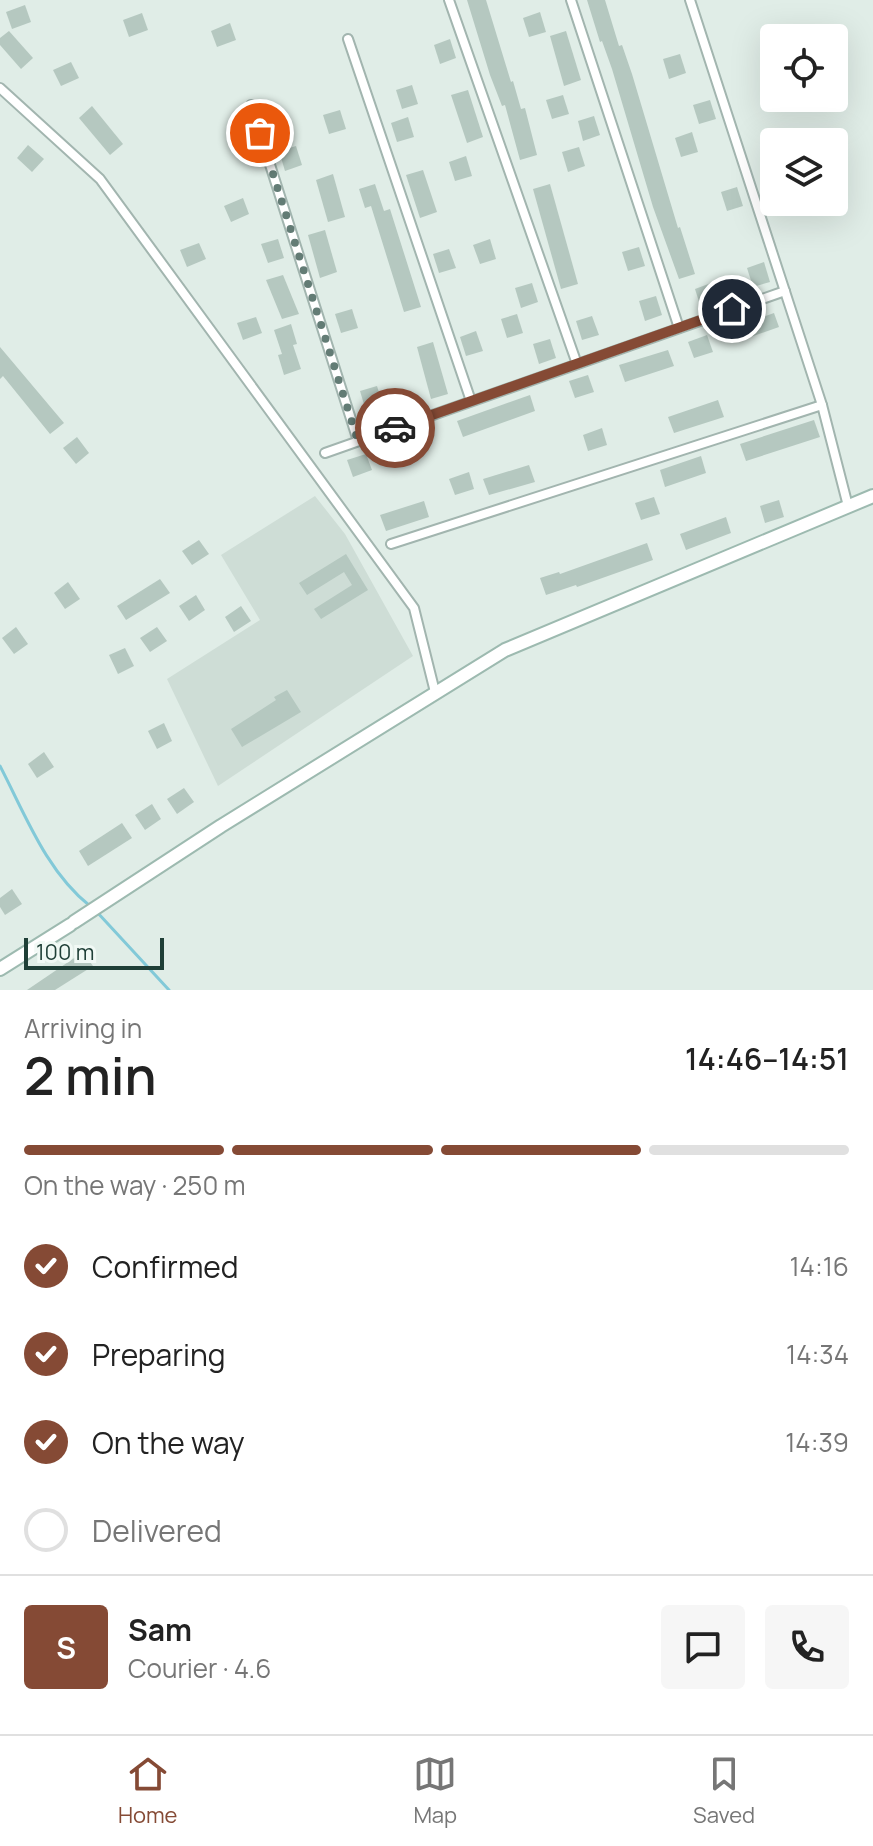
<!DOCTYPE html>
<html lang="en">
<head>
<meta charset="utf-8">
<style>
  :root { --surface:#fff; --page:#f6f6f6; --text:#222; --muted:#767676; --line:#e0e0e0; --accent:#854a35 }
  body { margin:0; font-family:Manrope,sans-serif; background:var(--page); color:var(--text); height:100vh; display:flex; flex-direction:column; font-size:30px; white-space:nowrap }
  * { box-sizing:border-box; margin:0 }
  p { font-size:26px; color:var(--muted) }
  .icon { flex:none; width:44px; height:44px; fill:none; stroke:currentColor; stroke-width:2; stroke-linecap:round; stroke-linejoin:round }
  .map { position:relative; height:990px; overflow:hidden }
  .panel { display:flex; flex-direction:column; background:var(--surface); flex:1 }
  .panel>* { flex:none }
  .tools { position:absolute; left:760px; top:24px; display:grid; gap:16px }
  .tools a { display:grid; place-items:center; width:88px; height:88px; border-radius:8px; background:var(--surface); box-shadow:0 8px 32px #0002; font-size:40px }
  .scale { position:absolute; left:24px; bottom:20px; width:140px; box-sizing:border-box; padding-left:8px; border:4px solid #1f3f37; border-top:0; font-size:22px; line-height:28px; white-space:nowrap; color:#1f3f37; -webkit-text-stroke:6px #f1f9f5; paint-order:stroke }
  .pin { position:absolute; display:grid; place-items:center; width:68px; height:68px; color:#fff; margin:-34px; border:4px solid #fff; border-radius:50%; box-shadow:0 2px 8px #0007 }
  .courier { position:absolute; display:grid; place-items:center; width:80px; height:80px; margin:-40px; border:6px solid #854a35; border-radius:50%; background:#fff; color:#222; box-shadow:0 2px 10px #0007 }
  .overview em { font-style:normal; font-weight:600 }
  .overview div { display:flex; flex-direction:column-reverse }
  .overview { display:flex; align-items:center; justify-content:space-between; height:136px; padding:0 24px }
  h1 { font-size:52px; font-weight:600; line-height:60px }
  .bar { display:grid; grid-template-columns:repeat(4,1fr); gap:12px 8px; align-content:center; height:96px; padding:0 24px }
  .bar i { height:10px; border-radius:6px; background:var(--line) }
  .bar .selected { background:var(--accent) }
  .bar p { grid-column:span 4 }
  .line { display:flex; align-items:center; gap:20px; padding:0 24px; border-top:2px solid var(--line) }
  .line div { flex:1 }
  .round { display:grid; place-items:center; flex:none; width:84px; height:84px; border-radius:8px; background:var(--page) }
  ol { padding:0 24px; list-style:none }
  li { display:flex; align-items:center; gap:24px; height:88px }
  li p { margin-inline-start:auto }
  li .icon { padding:8px; border-radius:50%; background:var(--accent); color:#fff; stroke-width:4 }
  li:last-child { color:var(--muted) }
  li i { width:44px; height:44px; border:4px solid var(--line); border-radius:50% }
  .menu { display:flex; justify-content:space-around; align-items:center; height:112px; border-top:2px solid var(--line); background:var(--surface); font-size:22px; color:var(--muted) }
  .menu a { display:grid; justify-items:center; gap:4px }
  .menu .selected { color:var(--accent) }
  .map>svg:first-child { display:block }
  .built { fill:#ceddd6 }
  .lines { fill:none; stroke-linecap:round; stroke-linejoin:round }
  .stream { stroke:#82c9d8; stroke-width:3 }
  .building { fill:#b5c8c0 }
  .street-casing { stroke:#a2b5af; stroke-width:12 }
  .secondary-casing { stroke:#9dbab0; stroke-width:16 }
  .street { stroke:#fff; stroke-width:8 }
  .secondary { stroke:#fff; stroke-width:12 }
  .done { stroke:#637c75; stroke-width:8; stroke-dasharray:0 14.4 }
  .route { stroke:#854a35; stroke-width:10 }
</style>
</head>
<body>
<div class="map">
<svg width="873" height="990" viewBox="0 0 873 990">
  <rect width="100%" height="100%" fill="#e0ede7"/>
  <!-- built -->
  <polygon class="built" points="315,496 345,534 413,656 218,786 167,679 260,620 221,555"/>
  <g class="lines">
    <!-- stream -->
    <g class="stream">
      <path d="M0 766C25 814 46 871 90 906"/>
      <polyline points="96,911 169,990"/>
    </g>
  </g>
  <!-- building -->
  <g class="building">
    <polygon points="467,0 486,0 511,82 513,81 521,109 525,108 537,155 520,160 505,105 502,106 490,75"/>
    <polygon points="587,0 605,0 619,46 622,45 632,74 678,228 680,227 695,274 679,279 653,207 612,69 602,41 600,42"/>
    <polygon points="25,5 31,22 12,29 6,12"/>
    <polygon points="540,12 546,32 529,37 523,18"/>
    <polygon points="142,13 148,30 129,37 123,20"/>
    <polygon points="230,23 236,40 217,47 211,31"/>
    <polygon points="9,31 33,58 21,69 0,45 0,38"/>
    <polygon points="566,31 581,80 564,86 550,36"/>
    <polygon points="450,39 456,58 440,64 434,45"/>
    <polygon points="680,54 686,73 669,79 663,59"/>
    <polygon points="71,62 79,78 61,86 53,70"/>
    <polygon points="412,85 418,104 402,109 396,90"/>
    <polygon points="468,90 483,137 467,143 451,95"/>
    <polygon points="563,95 569,114 552,119 546,100"/>
    <polygon points="710,100 716,119 699,124 693,105"/>
    <polygon points="92,106 123,144 110,155 79,118"/>
    <polygon points="340,110 346,129 329,134 323,115"/>
    <polygon points="594,116 600,135 583,141 578,121"/>
    <polygon points="408,117 414,137 397,142 391,123"/>
    <polygon points="692,132 698,152 681,157 675,138"/>
    <polygon points="28,145 44,159 32,172 17,158"/>
    <polygon points="296,146 302,165 285,171 279,151"/>
    <polygon points="579,147 585,166 568,172 562,152"/>
    <polygon points="466,156 472,176 455,181 449,162"/>
    <polygon points="423,170 437,212 420,218 406,175"/>
    <polygon points="333,174 345,217 328,222 316,180"/>
    <polygon points="375,184 384,211 390,209 421,307 404,312 371,206 365,208 359,189"/>
    <polygon points="550,184 578,284 561,289 533,189"/>
    <polygon points="737,187 743,206 727,211 721,192"/>
    <polygon points="243,198 249,214 231,222 224,206"/>
    <polygon points="325,230 337,272 320,278 308,235"/>
    <polygon points="278,239 284,258 268,263 261,244"/>
    <polygon points="490,239 496,259 480,264 473,245"/>
    <polygon points="199,243 206,259 187,267 180,250"/>
    <polygon points="639,247 645,266 628,271 622,252"/>
    <polygon points="449,249 456,268 439,273 433,254"/>
    <polygon points="764,262 770,282 753,287 747,268"/>
    <polygon points="283,275 299,314 282,319 266,280"/>
    <polygon points="532,283 538,302 521,308 515,288"/>
    <polygon points="711,283 717,302 701,308 695,289"/>
    <polygon points="656,296 662,315 645,321 639,301"/>
    <polygon points="352,309 358,328 341,333 335,314"/>
    <polygon points="774,313 779,327 733,343 728,329"/>
    <polygon points="517,314 523,333 507,338 501,319"/>
    <polygon points="592,316 599,335 582,340 576,321"/>
    <polygon points="256,317 262,333 243,340 237,323"/>
    <polygon points="291,324 297,344 293,345 301,369 284,375 278,355 282,354 274,330"/>
    <polygon points="476,331 483,351 466,356 460,337"/>
    <polygon points="707,335 713,352 694,358 688,342"/>
    <polygon points="550,339 556,358 539,364 533,344"/>
    <polygon points="433,342 448,394 431,399 417,347"/>
    <polygon points="0,347 64,423 50,434 3,376 0,379"/>
    <polygon points="668,350 674,366 625,382 619,365"/>
    <polygon points="588,375 594,392 575,398 569,381"/>
    <polygon points="377,386 383,405 366,411 360,391"/>
    <polygon points="530,395 535,411 463,437 457,421"/>
    <polygon points="718,400 724,417 674,433 668,417"/>
    <polygon points="814,420 820,437 746,461 740,444"/>
    <polygon points="602,428 607,445 588,451 583,435"/>
    <polygon points="77,437 89,453 76,464 63,448"/>
    <polygon points="366,454 372,470 353,477 347,460"/>
    <polygon points="701,456 706,473 665,487 660,470"/>
    <polygon points="529,465 535,482 489,495 483,479"/>
    <polygon points="469,472 474,489 455,495 449,479"/>
    <polygon points="654,497 660,514 641,520 635,503"/>
    <polygon points="779,500 784,517 765,523 760,506"/>
    <polygon points="424,501 429,517 386,531 380,515"/>
    <polygon points="726,517 731,533 686,550 680,534"/>
    <polygon points="199,540 209,554 192,565 182,551"/>
    <polygon points="647,543 653,560 577,587 576,585 546,595 540,578 559,572 560,574"/>
    <polygon points="346,554 368,590 321,619 314,609 352,585 344,572 307,595 299,583"/>
    <polygon points="160,579 170,593 126,620 117,606"/>
    <polygon points="68,582 80,599 65,609 54,593"/>
    <polygon points="196,595 205,610 189,621 179,606"/>
    <polygon points="241,606 251,621 234,632 225,617"/>
    <polygon points="16,627 28,644 14,654 2,638"/>
    <polygon points="157,627 167,641 150,652 140,638"/>
    <polygon points="125,648 134,666 118,674 109,655"/>
    <polygon points="287,690 301,712 242,747 231,729 276,700 274,697"/>
    <polygon points="164,723 172,741 157,749 148,731"/>
    <polygon points="44,752 54,767 37,778 28,764"/>
    <polygon points="184,788 194,802 177,814 167,799"/>
    <polygon points="152,804 161,819 145,830 135,815"/>
    <polygon points="122,823 132,838 88,866 79,851"/>
    <polygon points="12,889 22,904 5,915 0,907 0,898"/>
    <polygon points="83,952 93,966 55,990 27,990"/>
  </g>
  <g class="lines">
    <!-- street casing -->
    <g class="street-casing">
      <g id="street">
        <polyline points="449,0 577,364"/>
        <polyline points="571,0 679,328"/>
        <polyline points="690,0 822,405 848,506"/>
        <polyline points="348,39 471,401"/>
        <polyline points="0,88 100,179 414,608 435,692"/>
        <polyline points="251,105 358,441"/>
        <polyline points="325,453 785,291"/>
        <polyline points="391,544 822,405"/>
      </g>
    </g>
    <!-- secondary casing -->
    <g class="secondary-casing">
      <g id="secondary">
        <polyline points="74,922 221,826 505,650 873,496"/>
        <polyline points="0,969 70,925"/>
      </g>
    </g>
    <!-- street -->
    <use href="#street" class="street"/>
    <!-- secondary -->
    <use href="#secondary" class="secondary"/>
  </g>
  <g class="lines">
    <!-- done -->
    <polyline class="done" points="260,133 358,441 395,428"/>
    <!-- route -->
    <polyline class="route" points="395,428 732,309"/>
  </g>
</svg>
<div class="tools">
<a><svg class="icon" aria-label="locate" viewBox="0 0 24 24"><circle cx="12" cy="12" r="6"/><path d="M12 2v4M12 18v4M2 12h4M18 12h4"/></svg></a>
<a><svg class="icon" aria-label="layers" viewBox="0 0 24 24"><path d="M12 4l9 5-9 5-9-5zM3 14l9 5 9-5"/></svg></a>
</div>
<div class="scale">100 m</div>
<div class="pin" style="left:260px;top:133px;background:#ea580c"><svg class="icon" aria-label="bag" viewBox="0 0 24 24"><path d="M5 8h14l-1 12H6zM9 8a3 3 0 0 1 6 0"/></svg></div>
<div class="pin" style="left:732px;top:309px;background:#1f2937"><svg class="icon" aria-label="home" viewBox="0 0 24 24"><path d="M3 11l9-7 9 7M6 9v11h12V9"/></svg></div>
<div class="courier" style="left:395px;top:428px"><svg class="icon" aria-label="car" viewBox="0 0 24 24"><path d="M5 17H2v-5l4-1 3-4h7l3 4 3 1v5h-3M9 17h6M6 11h13"/><circle cx="7" cy="17" r="2"/><circle cx="17" cy="17" r="2"/></svg></div>
</div>
<section class="panel">
<div class="overview"><div><h1>2 min</h1><p>Arriving in</p></div><em>14:46–14:51</em></div>
<div class="bar"><i class="selected"></i><i class="selected"></i><i class="selected"></i><i></i><p>On the way · 250 m</p></div>
<ol>
<li><svg class="icon" aria-label="check" viewBox="0 0 24 24"><path d="M5 12l5 5 9-10"/></svg>Confirmed<p>14:16</p></li>
<li><svg class="icon" aria-label="check" viewBox="0 0 24 24"><path d="M5 12l5 5 9-10"/></svg>Preparing<p>14:34</p></li>
<li><svg class="icon" aria-label="check" viewBox="0 0 24 24"><path d="M5 12l5 5 9-10"/></svg>On the way<p>14:39</p></li>
<li><i></i>Delivered</li>
</ol>
<div class="line" style="height:144px"><b class="round" style="background:var(--accent);color:#fff">S</b><div><b>Sam</b><p>Courier · 4.6</p></div><a class="round"><svg class="icon" aria-label="chat" viewBox="0 0 24 24"><path d="M4 5h16v11H9l-5 4z"/></svg></a><a class="round"><svg class="icon" aria-label="phone" viewBox="0 0 24 24"><path d="M5 4h4l2 5-3 2q2 4 5 5l2-3 5 2v4C11 20 4 13 5 4z"/></svg></a></div>
</section>
<nav class="menu">
<a class="selected"><svg class="icon" aria-label="home" viewBox="0 0 24 24"><path d="M3 11l9-7 9 7M6 9v11h12V9"/></svg>Home</a>
<a><svg class="icon" aria-label="map" viewBox="0 0 24 24"><path d="M3 6l6-2 6 2 6-2v14l-6 2-6-2-6 2zM9 4v14M15 6v14"/></svg>Map</a>
<a><svg class="icon" aria-label="saved" viewBox="0 0 24 24"><path d="M7 4h10v16l-5-4-5 4z"/></svg>Saved</a>
</nav>
</body>
</html>
